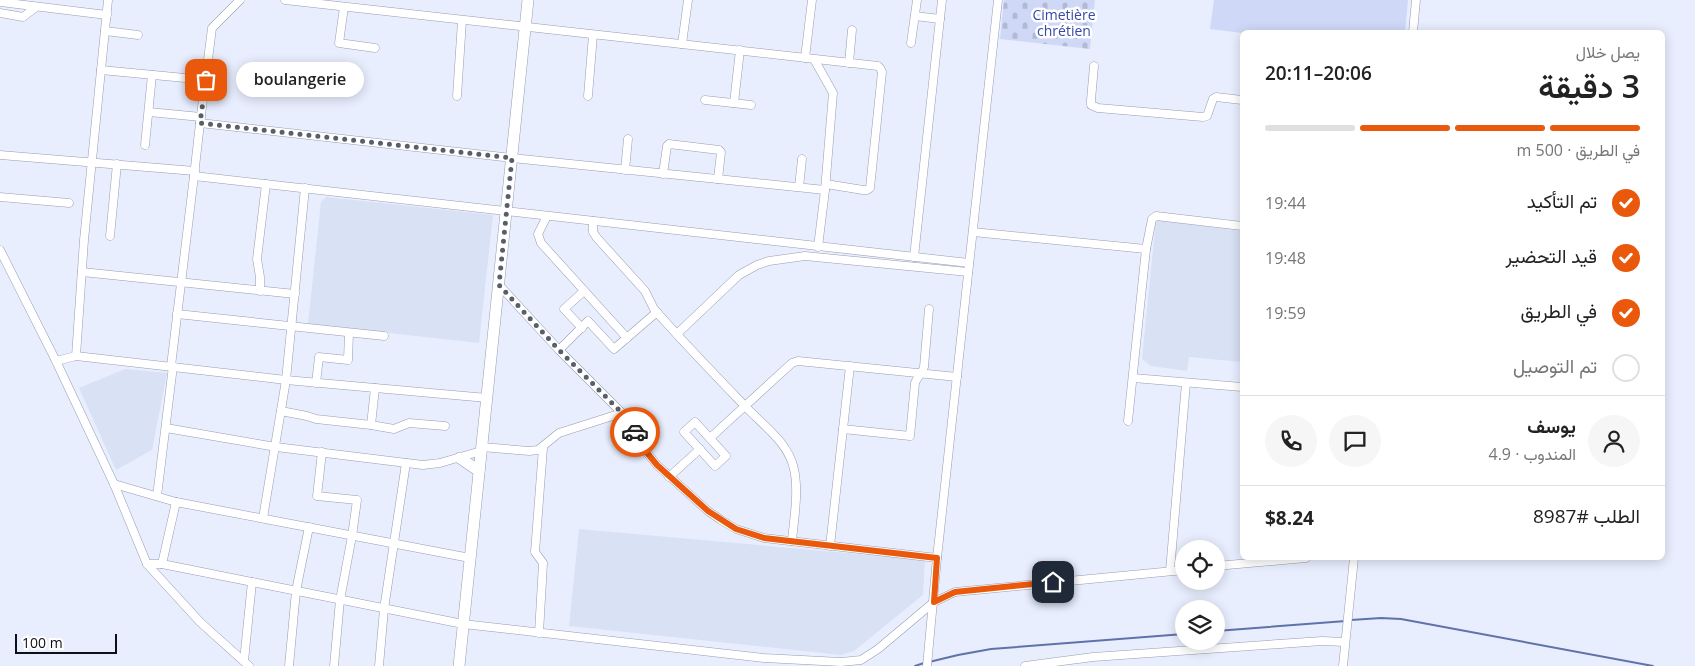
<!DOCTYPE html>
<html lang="ar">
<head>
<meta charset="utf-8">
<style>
  :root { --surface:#fff; --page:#f6f6f6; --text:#222; --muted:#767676; --line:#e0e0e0; --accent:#ea580c }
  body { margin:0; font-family:"Open Sans",Vazirmatn,sans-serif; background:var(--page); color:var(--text); direction:rtl; height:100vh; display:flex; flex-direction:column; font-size:19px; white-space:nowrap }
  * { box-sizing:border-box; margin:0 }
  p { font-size:16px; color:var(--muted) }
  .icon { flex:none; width:28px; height:28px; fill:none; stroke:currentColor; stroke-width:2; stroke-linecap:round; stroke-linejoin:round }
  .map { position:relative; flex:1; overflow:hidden; direction:ltr }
  .panel { position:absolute; left:1240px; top:30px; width:425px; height:530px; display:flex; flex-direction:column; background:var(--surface); border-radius:8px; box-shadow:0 2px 12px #0003; direction:rtl }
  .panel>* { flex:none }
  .fabs { position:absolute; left:1175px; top:540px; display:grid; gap:10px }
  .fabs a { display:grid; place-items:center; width:50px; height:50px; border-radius:50%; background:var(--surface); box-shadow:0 2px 12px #0003; font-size:25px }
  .scale { position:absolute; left:15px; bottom:12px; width:102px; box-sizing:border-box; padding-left:5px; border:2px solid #0e1017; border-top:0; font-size:14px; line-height:18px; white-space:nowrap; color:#0e1017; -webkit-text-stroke:4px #fff; paint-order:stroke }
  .pin { position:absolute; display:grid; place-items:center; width:42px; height:42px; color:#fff; margin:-21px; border-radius:10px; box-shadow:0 2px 8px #0006 }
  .courier { position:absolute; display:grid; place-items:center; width:50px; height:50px; margin:-25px; border:4px solid #ea580c; border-radius:50%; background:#fff; color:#222; box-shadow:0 1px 6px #0007 }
  .bubble { position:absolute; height:35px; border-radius:18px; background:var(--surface); box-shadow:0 2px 12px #0003; font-size:16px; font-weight:600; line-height:35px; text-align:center; direction:rtl }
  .summary em { font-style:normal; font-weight:600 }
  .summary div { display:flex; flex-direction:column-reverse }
  .summary { display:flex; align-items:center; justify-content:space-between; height:85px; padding:0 25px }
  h1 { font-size:32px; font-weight:600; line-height:38px }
  .bar { display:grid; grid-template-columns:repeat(4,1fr); gap:8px 5px; align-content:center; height:60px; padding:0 25px }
  .bar i { height:6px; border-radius:4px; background:var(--line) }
  .bar .current { background:var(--accent) }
  .bar p { grid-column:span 4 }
  .line { display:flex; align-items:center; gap:12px; padding:0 25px; border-top:1px solid var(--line) }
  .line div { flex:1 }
  .round { display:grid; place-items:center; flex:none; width:52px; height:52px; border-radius:26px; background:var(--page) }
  ol { padding:0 25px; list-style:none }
  li { display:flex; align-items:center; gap:15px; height:55px }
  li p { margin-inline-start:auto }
  li .icon { padding:5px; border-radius:50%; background:var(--accent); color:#fff; stroke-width:4 }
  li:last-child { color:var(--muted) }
  li i { width:28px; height:28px; border:2px solid var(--line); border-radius:50% }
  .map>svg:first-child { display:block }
  .built { fill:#d9e1f5 }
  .cemetery { fill:url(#cemetery-stones) }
  .pitch { fill:#cfd9f7 }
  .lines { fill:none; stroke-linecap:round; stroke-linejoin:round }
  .stream { stroke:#6072aa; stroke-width:2 }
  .street-casing { stroke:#969daf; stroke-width:9 }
  .secondary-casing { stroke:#969daf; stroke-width:12 }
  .street { stroke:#fff; stroke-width:8 }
  .secondary { stroke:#fff; stroke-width:11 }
  .done { stroke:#5a5e68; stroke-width:5; stroke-dasharray:0 9 }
  .route { stroke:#ea580c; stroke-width:6 }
  .labels { text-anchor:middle; stroke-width:5; stroke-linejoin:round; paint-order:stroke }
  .park-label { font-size:14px; fill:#364aa5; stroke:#fff }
</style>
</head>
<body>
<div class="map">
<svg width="1695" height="666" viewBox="0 0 1695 666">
  <defs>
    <pattern id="cemetery-stones" width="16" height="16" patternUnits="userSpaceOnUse" patternTransform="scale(1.25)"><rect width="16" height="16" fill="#cfd9f7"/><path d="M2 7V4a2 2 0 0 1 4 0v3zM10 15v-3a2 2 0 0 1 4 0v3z" fill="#b1b9d3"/></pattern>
  </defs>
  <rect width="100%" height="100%" fill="#e8eefe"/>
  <!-- built -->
  <g class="built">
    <polygon points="326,197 493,215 479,343 308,324 321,202"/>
    <polygon points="1156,220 1242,231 1242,362 1189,357 1187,371 1151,366 1142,359"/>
    <polygon points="125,369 167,373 152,450 116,470 79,388"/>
    <polygon points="579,529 925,560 923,595 854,651 841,655 569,626"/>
  </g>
  <!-- cemetery -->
  <polygon class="cemetery" points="1004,0 1095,0 1090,49 1000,39"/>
  <!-- pitch -->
  <polygon class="pitch" points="1214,0 1408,0 1405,32 1242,33 1210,29"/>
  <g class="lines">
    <!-- stream -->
    <g class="stream">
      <polyline points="1351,620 1381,618 1401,619 1653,666"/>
      <polyline points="1216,631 1346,621"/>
      <polyline points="929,662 958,655 991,649 1184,634"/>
      <polyline points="915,666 924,663"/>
    </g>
    <!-- street casing -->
    <g class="street-casing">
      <g id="street">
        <polyline points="285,0 878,66 880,68 882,72 870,188 867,190 863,190 826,184"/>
        <polyline points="0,2 107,15"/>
        <polyline points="344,7 339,43 375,48"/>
        <polyline points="0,13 23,17 36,7"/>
        <polyline points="915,16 940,19"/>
        <polyline points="105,31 138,35"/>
        <polyline points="1413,32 1416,0"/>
        <polyline points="911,43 917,0"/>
        <polyline points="682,44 688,0"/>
        <polyline points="805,58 812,0"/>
        <polyline points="849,63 852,30"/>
        <polyline points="1094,66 1091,100 1091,105 1098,108 1203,117 1207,116 1213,99 1216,97 1242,100"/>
        <polyline points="101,70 206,80"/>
        <polyline points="457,96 462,21"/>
        <polyline points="588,96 593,35"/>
        <polyline points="705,100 751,105"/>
        <polyline points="734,103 740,50"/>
        <polyline points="149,112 201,117"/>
        <polyline points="200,123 212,28 240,0"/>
        <polyline points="145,145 152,75"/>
        <polyline points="0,155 195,171"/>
        <polyline points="625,170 628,139"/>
        <polyline points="663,174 667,146 669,144 719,150 721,152 718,179"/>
        <polyline points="194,176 200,123 512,158 825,190 833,93 814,59"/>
        <polyline points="799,187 802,159"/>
        <polyline points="0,197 69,203"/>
        <polyline points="547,216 538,234 541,243 627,338"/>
        <path d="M593 221V232L597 238 645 291 654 309C683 342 713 373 743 404 761 424 788 441 794 469 799 492 794 518 792 541"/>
        <polyline points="973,232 1146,249"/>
        <polyline points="110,236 117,164"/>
        <polyline points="818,247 825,190"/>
        <polyline points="0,250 56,361 114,484 147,564 200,622 249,666"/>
        <polyline points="914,257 942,0"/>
        <polyline points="82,272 295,294"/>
        <polyline points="499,285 559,350 622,413 644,449 657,465 708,511 721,520 736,529 764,538 937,558"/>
        <polyline points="260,291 260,277 257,259 266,184"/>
        <polyline points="177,314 384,336"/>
        <polyline points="582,328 564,309 584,291"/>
        <polyline points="677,334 739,275 757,265 769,261 805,256 968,272"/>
        <polyline points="559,350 588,321 614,349 657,312"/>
        <polyline points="76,356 286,380 487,398"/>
        <polyline points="56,361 76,356 84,240 108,0"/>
        <polyline points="171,366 194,176 969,263"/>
        <polyline points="1133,378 1242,387"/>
        <polyline points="316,383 319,357 348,360 349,333"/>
        <polyline points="281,411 307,416 316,419 371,425 375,388"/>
        <polyline points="1128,421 1146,249 1152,219 1156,216 1242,226"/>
        <polygon points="695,422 726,456 715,466 684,432"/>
        <polyline points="371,425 394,429 409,423 445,426"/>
        <polyline points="166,428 276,447 423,465 440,463 481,451"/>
        <path d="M843 429 910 436 915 383C917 377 922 374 924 367L929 309"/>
        <polyline points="710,438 792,363 798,361 957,377"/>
        <polyline points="482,447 529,451 538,450 559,433 622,413"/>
        <polyline points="322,452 317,496 357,500 352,536 340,600 334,666"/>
        <polyline points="669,477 700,449"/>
        <polyline points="114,484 176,502 470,558"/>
        <polyline points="157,496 173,366"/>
        <polyline points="263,518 286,380 305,188"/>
        <polyline points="830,546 850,366"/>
        <polyline points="147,564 162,564 463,624 764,658 841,662 861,660 878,649 934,602 955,592 1184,570"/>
        <polyline points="162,564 176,502"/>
        <polyline points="1216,566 1306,558"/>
        <polyline points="1170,571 1186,383"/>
        <polyline points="539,633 543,563 535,552 543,448"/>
        <polyline points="244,661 252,582"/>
        <polyline points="289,666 296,591 309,527"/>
        <polyline points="379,666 384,609 406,463"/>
        <polyline points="927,666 937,558 998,0"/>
        <polyline points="1025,666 1093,657 1322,641 1345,642"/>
        <polyline points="1343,666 1354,558"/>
      </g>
    </g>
    <!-- secondary casing -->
    <g class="secondary-casing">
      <g id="secondary">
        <polyline points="460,458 479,471"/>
        <polyline points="459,666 528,0"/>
      </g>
    </g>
    <!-- street -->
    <use href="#street" class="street"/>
    <!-- secondary -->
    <use href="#secondary" class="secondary"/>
  </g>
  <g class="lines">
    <!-- done -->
    <polyline class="done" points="206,80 200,123 512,158 499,285 559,350 622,413 635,432"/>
    <!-- route -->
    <polyline class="route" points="635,432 644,449 657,465 708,511 736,529 764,538 937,558 934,602 955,592 1053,582"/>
  </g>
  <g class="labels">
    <!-- park labels -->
    <g class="park-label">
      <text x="1064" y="20">Cimetière<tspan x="1064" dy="16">chrétien</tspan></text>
    </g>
  </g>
</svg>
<div class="fabs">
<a><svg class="icon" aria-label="locate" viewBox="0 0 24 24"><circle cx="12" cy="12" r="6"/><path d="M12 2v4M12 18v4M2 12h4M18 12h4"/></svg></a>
<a><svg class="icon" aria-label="layers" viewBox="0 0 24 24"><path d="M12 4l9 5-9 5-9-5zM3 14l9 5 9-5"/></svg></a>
</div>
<div class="scale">100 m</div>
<div class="pin" style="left:206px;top:80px;background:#ea580c"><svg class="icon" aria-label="bag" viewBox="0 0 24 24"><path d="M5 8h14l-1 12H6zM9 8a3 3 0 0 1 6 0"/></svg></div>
<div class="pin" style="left:1053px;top:582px;background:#1f2937"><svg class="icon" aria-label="home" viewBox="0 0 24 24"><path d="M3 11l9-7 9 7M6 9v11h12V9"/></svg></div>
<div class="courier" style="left:635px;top:432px"><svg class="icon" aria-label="car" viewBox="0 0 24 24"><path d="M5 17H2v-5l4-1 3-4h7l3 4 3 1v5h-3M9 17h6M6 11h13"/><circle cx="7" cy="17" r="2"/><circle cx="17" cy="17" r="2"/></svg></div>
<div class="bubble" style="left:236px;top:62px;width:128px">boulangerie</div>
<section class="panel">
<div class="summary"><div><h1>3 دقيقة</h1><p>يصل خلال</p></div><em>20:06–20:11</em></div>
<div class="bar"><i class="current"></i><i class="current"></i><i class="current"></i><i></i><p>في الطريق · 500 m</p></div>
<ol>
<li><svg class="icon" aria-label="check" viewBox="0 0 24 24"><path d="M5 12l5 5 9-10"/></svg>تم التأكيد<p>19:44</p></li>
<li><svg class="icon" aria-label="check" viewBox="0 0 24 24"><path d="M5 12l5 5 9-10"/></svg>قيد التحضير<p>19:48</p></li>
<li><svg class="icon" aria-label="check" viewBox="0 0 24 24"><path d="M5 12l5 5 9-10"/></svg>في الطريق<p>19:59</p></li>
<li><i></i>تم التوصيل</li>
</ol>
<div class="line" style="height:90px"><a class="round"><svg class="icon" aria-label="person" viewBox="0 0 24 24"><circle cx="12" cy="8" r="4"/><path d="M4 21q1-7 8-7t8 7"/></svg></a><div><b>يوسف</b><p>المندوب · 4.9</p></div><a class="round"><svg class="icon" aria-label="chat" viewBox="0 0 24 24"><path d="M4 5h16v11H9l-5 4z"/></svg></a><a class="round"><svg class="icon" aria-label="phone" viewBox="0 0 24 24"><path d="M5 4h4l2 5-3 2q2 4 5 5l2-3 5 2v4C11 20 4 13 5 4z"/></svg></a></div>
<div class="line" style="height:65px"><div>الطلب #8987</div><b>$8.24</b></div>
</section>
</div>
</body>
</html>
